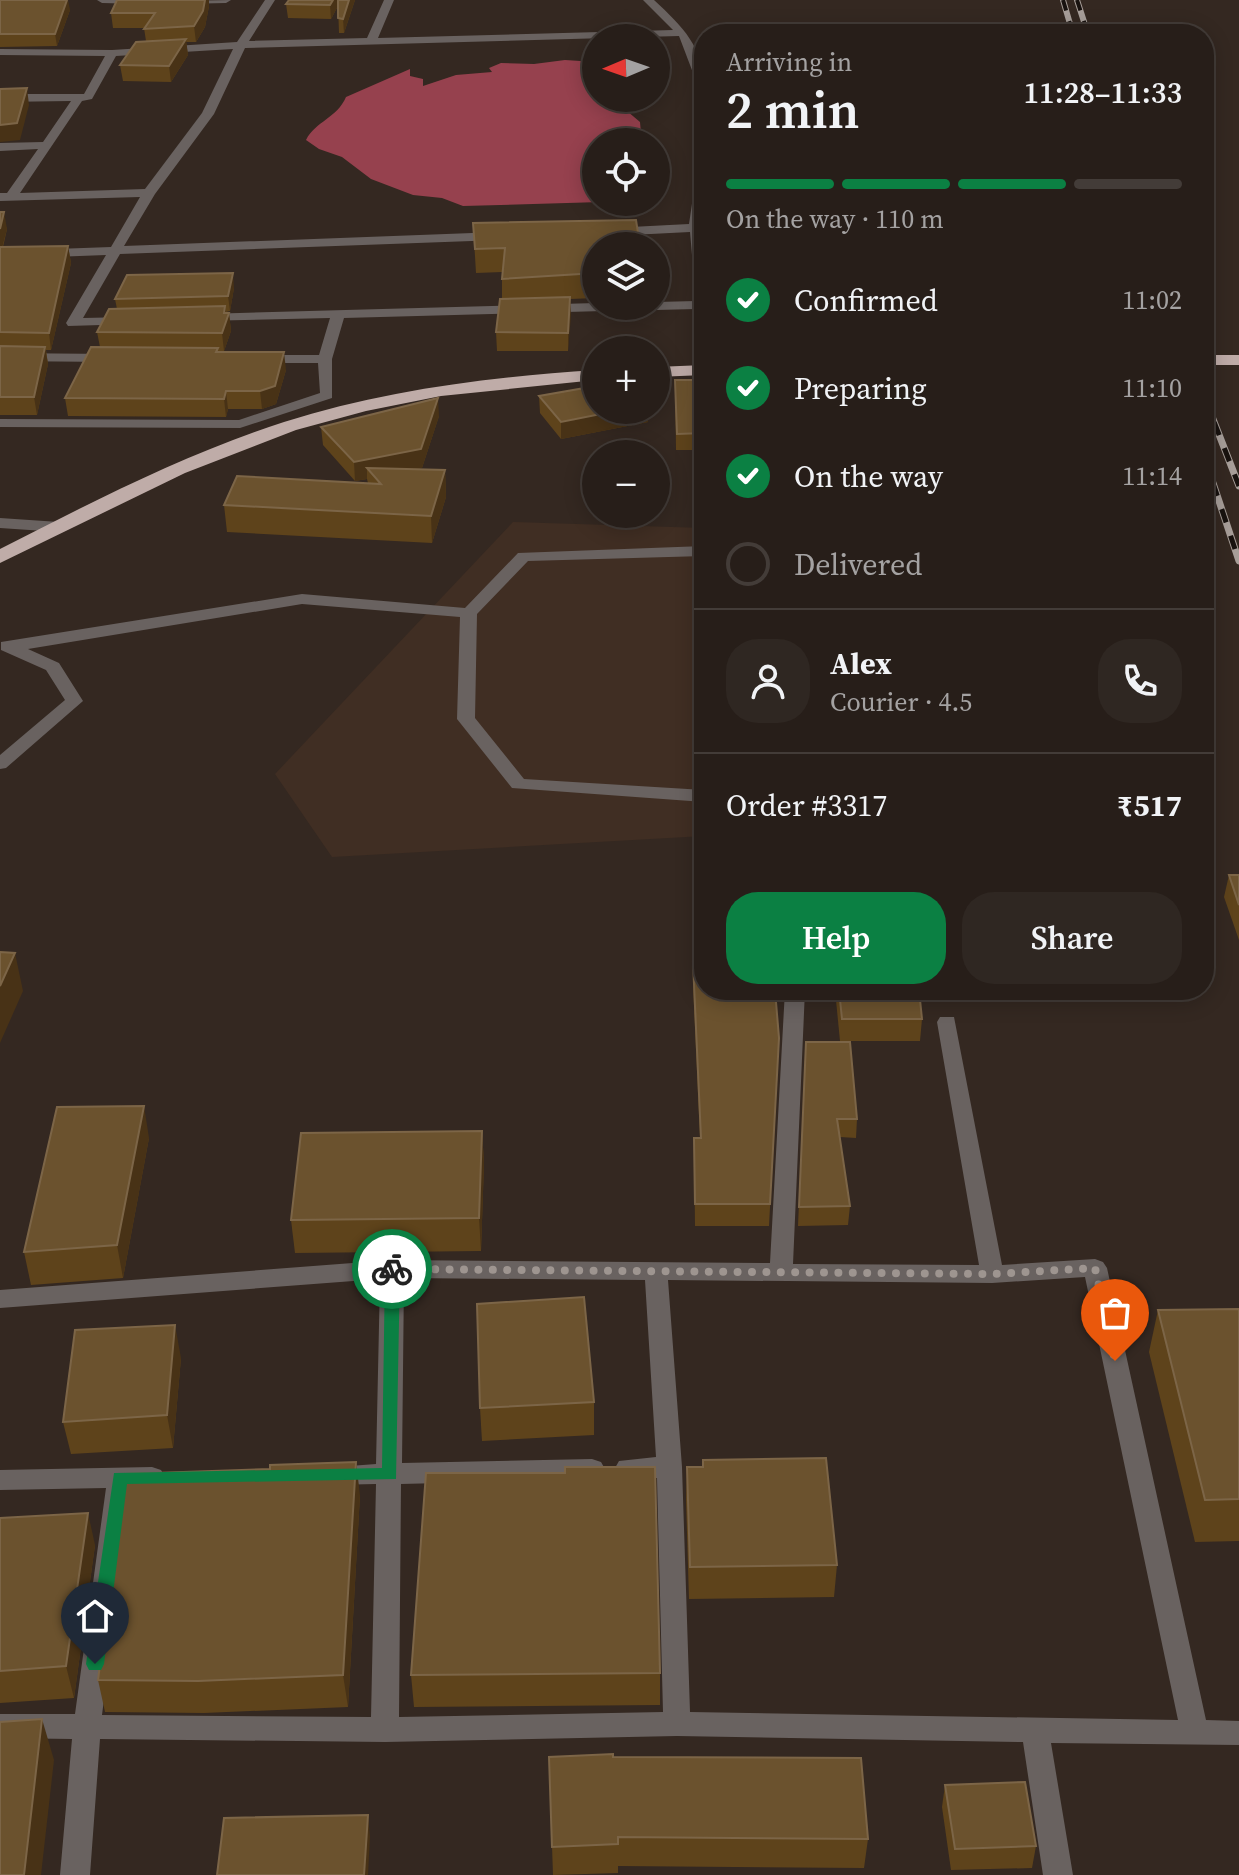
<!DOCTYPE html>
<html lang="en">
<head>
<meta charset="utf-8">
<style>
  :root { --surface:#271e19; --page:#2f2722; --text:#f1f3f6; --muted:#a4a2a2; --line:#433c38; --accent:#0b8043 }
  body { margin:0; font-family:"Source Serif 4",serif; background:var(--page); color:var(--text); height:100vh; display:flex; flex-direction:column; font-size:30px; white-space:nowrap }
  * { box-sizing:border-box; margin:0 }
  p { font-size:26px; color:var(--muted) }
  .icon { flex:none; width:44px; height:44px; fill:none; stroke:currentColor; stroke-width:2; stroke-linecap:round; stroke-linejoin:round }
  .map { position:relative; flex:1; overflow:hidden }
  .drawer { position:absolute; left:694px; top:24px; width:520px; height:976px; display:flex; flex-direction:column; background:var(--surface); border-radius:32px; box-shadow:0 4px 20px #0003,0 0 0 2px var(--line) }
  .drawer>* { flex:none }
  .needle { width:52px; rotate:268deg }
  .fabs { position:absolute; left:582px; top:24px; display:grid; gap:16px }
  .fabs a { display:grid; place-items:center; width:88px; height:88px; border-radius:50%; background:var(--surface); box-shadow:0 4px 20px #0003,0 0 0 2px var(--line); font-size:40px }
  .pin { position:absolute; display:grid; place-items:center; width:68px; height:68px; color:#fff; margin:-82px -34px; border-radius:50% 50% 50% 0; rotate:-45deg; box-shadow:0 0 8px #0007 }
  .pin .icon { rotate:45deg }
  .courier { position:absolute; display:grid; place-items:center; width:80px; height:80px; margin:-40px; border:6px solid #0b8043; border-radius:50%; background:#fff; color:#222; box-shadow:0 2px 10px #0007 }
  .headline em { font-style:normal; font-weight:600 }
  .headline div { display:flex; flex-direction:column-reverse }
  .headline { display:flex; align-items:center; justify-content:space-between; height:136px; padding:0 32px }
  h1 { font-size:52px; font-weight:600; line-height:60px }
  .bar { display:grid; grid-template-columns:repeat(4,1fr); gap:12px 8px; align-content:center; height:96px; padding:0 32px }
  .bar i { height:10px; border-radius:6px; background:var(--line) }
  .bar .selected { background:var(--accent) }
  .bar p { grid-column:span 4 }
  .line { display:flex; align-items:center; gap:20px; padding:0 32px; border-top:2px solid var(--line) }
  .line div { flex:1 }
  .round { display:grid; place-items:center; flex:none; width:84px; height:84px; border-radius:32px; background:var(--page) }
  ol { padding:0 32px; list-style:none }
  li { display:flex; align-items:center; gap:24px; height:88px }
  li p { margin-inline-start:auto }
  li .icon { padding:8px; border-radius:50%; background:var(--accent); color:#fff; stroke-width:4 }
  li:last-child { color:var(--muted) }
  li i { width:44px; height:44px; border:4px solid var(--line); border-radius:50% }
  .primary-button { display:flex; gap:16px; margin-top:auto; padding:16px 32px }
  .primary-button a { flex:1; height:92px; border-radius:32px; background:var(--accent); color:#fff; font-size:32px; font-weight:600; line-height:92px; text-align:center }
  .primary-button a+a { background:var(--page); color:var(--text) }
  .map>svg:first-child { display:block }
  .built { fill:#402e23 }
  .water { fill:#96414e }
  .lines { fill:none; stroke-linecap:round; stroke-linejoin:round }
  .minor { fill:#696260; fill-rule:evenodd }
  .highway { fill:#bfaca8; fill-rule:evenodd }
  .rail-far1-casing { stroke:#a79e99; stroke-width:6 }
  .rail-casing { stroke:#a79e99; stroke-width:7 }
  .rail-far1 { stroke:#18120f; stroke-width:4; stroke-dasharray:11; stroke-linecap:butt }
  .rail { stroke:#18120f; stroke-width:5; stroke-dasharray:14; stroke-linecap:butt }
  .wall { fill:#5e431b }
  .shaded-wall { fill:#483216 }
  .building { fill:#6b522e; stroke:#7c6547; stroke-width:2 }
  .route { fill:#0b8043 }
  .done { stroke:#9e9590; stroke-width:8; stroke-dasharray:0 14.4 }
</style>
</head>
<body>
<div class="map">
<svg width="1239" height="1875" viewBox="0 0 1239 1875">
  <rect width="100%" height="100%" fill="#342821"/>
  <!-- built -->
  <polygon class="built" points="513,522 704,528 704,836 332,857 275,774"/>
  <!-- water -->
  <path class="water" d="M565 60 596 62V98H627V111L640 122 641 133 652 142H596V202H601L463 206 442 198 413 195 371 179 342 157 319 149 306 140C316 121 337 118 346 97L410 69V76L423 79V86L456 75 492 72 489 68 501 63 534 64Z"/>
  <g class="lines">
    <!-- minor -->
    <g class="minor">
      <polygon points="97,0 147,0 147,1 142,4 102,3"/>
      <polygon points="231,0 226,3 182,4 177,1"/>
      <path d="M265 0H275L249 41 367 38 384 0H394L378 38 673 30 643 0H654C683 27 704 47 704 89L698 86 679 36 245 48 214 114 155 194 124 246 499 232 506 236 499 240 120 254 83 318 129 317 134 318V324L68 326 66 323 106 255 0 259V251L111 247 140 197 0 201V193H7L38 149 0 151V143L43 142 71 101 0 102V94H84L105 56 0 55V49L112 50 237 42ZM233 49 202 113 145 189 20 193 82 101 92 99 116 56Z"/>
      <polygon points="704,159 701,219 704,322 697,318 696,309 656,310 650,307 643,310 344,318 332,359 332,398 240,428 0,427 0,419 239,420 320,393 318,363 260,363 253,359 260,355 319,355 330,318 200,321 200,315 205,314 596,303 596,306 656,306 656,302 696,301 690,232 611,236 604,232 611,228 689,224 698,163"/>
      <polygon points="0,353 112,354 119,358 112,362 0,361"/>
      <polygon points="0,518 59,522 67,527 59,532 0,528"/>
      <polygon points="704,546 704,556 528,561 477,614 475,718 524,779 704,790 704,802 512,788 457,719 460,617 302,604 28,649 59,663 83,701 6,768 0,769 0,755 65,700 46,670 1,650 1,642 302,594 465,608 518,553"/>
      <path d="M785 990H805L793 1264 979 1265 937 1022 940 1017H954L1002 1265 1095 1259 1103 1262 1107 1268 1206 1720 1239 1721V1745L1051 1743 1073 1875H1043L1023 1742 677 1736 385 1742 100 1739 90 1875H60L72 1739 0 1738V1714H75L106 1488 0 1490V1470L152 1467 161 1470 165 1477 161 1484 131 1488 102 1715 371 1717 376 1484 332 1485 323 1482 319 1475 323 1468 376 1464 380 1279 0 1308V1290L392 1260 770 1263ZM1085 1277 1178 1720 690 1712 682 1467 668 1280 992 1283ZM404 1278 645 1280 656 1457 619 1461 615 1468 619 1475 628 1478H657L663 1712 399 1717 401 1484 592 1479 601 1476 605 1469 601 1462 592 1459 402 1463Z"/>
    </g>
    <!-- highway -->
    <g class="highway">
      <rect x="1204" y="355" width="35" height="10"/>
      <polygon points="704,365 704,375 656,377 656,367"/>
      <path d="M596 370V380L441 396 366 411 296 430 185 473 0 563V549C92 502 185 454 284 422 385 390 490 377 596 370Z"/>
    </g>
    <!-- rail-far1 casing -->
    <g class="rail-far1-casing">
      <g id="rail-far1">
        <polyline points="1063,0 1073,34"/>
        <polyline points="1077,0 1088,34"/>
      </g>
    </g>
    <!-- rail casing -->
    <g class="rail-casing">
      <g id="rail">
        <polyline points="1204,396 1239,486"/>
        <polyline points="1204,456 1239,561"/>
      </g>
    </g>
    <!-- rail-far1 -->
    <use href="#rail-far1" class="rail-far1"/>
    <!-- rail -->
    <use href="#rail" class="rail"/>
  </g>
  <!-- wall -->
  <g class="wall">
    <polygon points="0,0 70,10 57,46 0,47"/>
    <polygon points="355,0 344,33 339,33 338,6 331,19 288,18 286,4"/>
    <polygon points="209,6 205,27 196,42 186,42 188,55 171,82 123,81 120,65 146,41 144,28 113,28 111,13"/>
    <polygon points="0,212 7,229 3,247 68,246 71,263 51,350 46,350 48,364 37,415 0,415"/>
    <polygon points="473,223 596,246 596,298 570,299 568,351 497,351 496,332 502,299 502,272 476,273"/>
    <polygon points="234,288 230,311 226,312 226,313 229,313 231,331 224,351 286,370 276,404 262,409 228,409 226,417 68,416 65,398 100,347 97,332 117,309 115,299"/>
    <polygon points="675,380 704,380 704,450 676,450"/>
    <polygon points="539,396 596,410 648,410 648,422 561,439 540,413"/>
    <polygon points="439,416 422,468 414,469 445,470 446,497 432,543 227,532 224,505 368,483 367,479 355,481 323,445 321,427"/>
    <polygon points="1229,875 1239,875 1239,940 1224,897"/>
    <polygon points="693,962 779,1038 769,1226 695,1226 694,1138 700,1138 693,984"/>
    <polygon points="835,990 919,990 922,1019 920,1041 840,1041"/>
    <polygon points="805,1060 857,1119 856,1138 840,1137 850,1206 848,1225 798,1226"/>
    <polygon points="482,1131 484,1163 481,1251 295,1253 291,1220"/>
    <polygon points="149,1138 123,1278 31,1285 24,1252"/>
    <polygon points="1239,1309 1239,1541 1195,1542 1149,1352 1158,1310"/>
    <polygon points="181,1358 173,1448 71,1454 63,1422"/>
    <polygon points="594,1402 594,1435 482,1441 480,1408"/>
    <polygon points="703,1460 837,1565 834,1597 689,1599 686,1500 687,1467 703,1467"/>
    <polygon points="270,1469 360,1495 348,1707 204,1713 105,1712 98,1680"/>
    <polygon points="565,1473 660,1673 660,1705 414,1707 411,1675"/>
    <polygon points="0,1518 95,1545 74,1698 0,1703"/>
    <polygon points="549,1757 613,1757 868,1839 864,1868 618,1866 618,1873 553,1875"/>
    <polygon points="945,1785 1036,1846 1032,1868 951,1870 942,1807"/>
  </g>
  <!-- shaded-wall -->
  <g class="shaded-wall">
    <polygon points="67,0 68,0 70,10 57,46 55,34"/>
    <polygon points="205,0 209,0 209,6 205,27 196,42 194,26"/>
    <polygon points="333,0 339,0 339,4 331,19 330,5"/>
    <polygon points="349,0 355,0 344,33 343,19"/>
    <polygon points="186,39 188,55 171,82 169,66"/>
    <polygon points="27,88 29,105 20,140 0,142 0,125"/>
    <polygon points="4,212 7,229 2,248 0,249 0,229"/>
    <polygon points="68,246 71,263 51,350 49,333"/>
    <polygon points="233,273 234,288 230,311 228,296"/>
    <polygon points="570,297 571,315 568,351 568,333"/>
    <polygon points="225,306 227,320 229,313 231,331 224,351 222,333"/>
    <polygon points="45,347 48,364 37,415 34,397"/>
    <polygon points="284,352 286,370 276,404 262,409 260,391"/>
    <polygon points="226,391 228,409 226,417 224,399"/>
    <polygon points="438,398 439,416 422,468 375,477 367,468 367,479 355,481 354,462"/>
    <polygon points="621,410 648,410 648,422 561,439 561,422"/>
    <polygon points="445,470 446,497 432,543 431,516"/>
    <polygon points="15,953 23,991 0,1043 0,986"/>
    <polygon points="144,1106 149,1138 123,1278 117,1245"/>
    <polygon points="482,1131 484,1163 481,1251 479,1218"/>
    <polygon points="175,1325 181,1358 173,1448 167,1415"/>
    <polygon points="356,1462 360,1495 348,1707 343,1675"/>
    <polygon points="88,1513 95,1545 74,1698 66,1666"/>
    <polygon points="42,1719 54,1760 41,1875 24,1875"/>
    <polygon points="368,1815 370,1837 368,1875 364,1875"/>
  </g>
  <!-- building -->
  <g class="building">
    <polygon points="0,0 67,0 55,34 0,34"/>
    <polygon points="117,0 205,0 203,11 194,26 144,29 155,13 111,13"/>
    <polygon points="289,0 333,0 330,5 286,4"/>
    <polygon points="338,0 349,0 343,19 338,18"/>
    <polygon points="186,39 169,66 120,65 136,42"/>
    <polygon points="27,88 17,123 0,125 0,89"/>
    <polygon points="0,212 4,212 0,229"/>
    <polygon points="636,220 640,246 596,246 596,273 502,279 505,248 475,249 473,223"/>
    <polygon points="68,246 49,333 0,332 0,247"/>
    <polygon points="233,273 228,296 115,299 127,275"/>
    <polygon points="570,297 568,333 496,332 500,299"/>
    <polygon points="225,306 224,313 229,313 222,333 97,332 109,309"/>
    <polygon points="0,346 45,347 34,397 0,397"/>
    <polygon points="91,347 218,348 216,352 284,352 275,386 260,391 226,391 224,399 65,398"/>
    <polygon points="675,380 704,380 704,433 677,434"/>
    <polygon points="596,386 596,410 621,410 561,422 539,396"/>
    <polygon points="438,398 421,449 354,462 321,427"/>
    <polygon points="367,468 445,470 431,516 224,505 237,476 381,484"/>
    <polygon points="1229,875 1239,875 1239,905"/>
    <polygon points="0,952 15,953 0,986"/>
    <polygon points="693,962 704,962 704,990 775,990 779,1038 770,1204 695,1204 694,1138 701,1138"/>
    <polygon points="839,990 919,990 922,1019 842,1019"/>
    <polygon points="806,1042 850,1042 857,1119 837,1119 850,1206 799,1207"/>
    <polygon points="144,1106 117,1245 24,1252 57,1107"/>
    <polygon points="482,1131 479,1218 291,1220 301,1133"/>
    <polygon points="584,1297 594,1402 480,1408 477,1304"/>
    <polygon points="1239,1309 1239,1499 1205,1500 1158,1310"/>
    <polygon points="175,1325 167,1415 63,1422 75,1330"/>
    <polygon points="826,1458 837,1565 690,1567 687,1467 703,1467 703,1460"/>
    <polygon points="356,1462 343,1675 198,1681 98,1680 125,1474 270,1469 270,1465"/>
    <polygon points="565,1467 655,1467 660,1673 411,1675 426,1473 565,1473"/>
    <polygon points="88,1513 66,1666 0,1671 0,1518"/>
    <polygon points="42,1719 24,1875 0,1875 0,1722"/>
    <polygon points="613,1754 613,1757 861,1758 868,1839 618,1837 618,1844 552,1847 549,1757"/>
    <polygon points="1025,1782 1036,1846 955,1849 945,1785"/>
    <polygon points="368,1815 364,1875 217,1875 224,1818"/>
  </g>
  <!-- route -->
  <polygon class="route" points="392,1263 400,1269 396,1479 127,1484 104,1664 101,1670 89,1670 86,1664 114,1473 382,1468 385,1269"/>
  <g class="lines">
    <!-- done -->
    <polyline class="done" points="392,1269 992,1274 1095,1268 1115,1361"/>
  </g>
</svg>
<div class="fabs">
<a><svg class="needle" viewBox="-14 -14 28 28"><path d="M0-13l5 13h-10z" fill="#e53935"/><path d="M0 13l5-13h-10z" fill="#a4a2a2"/></svg></a>
<a><svg class="icon" aria-label="locate" viewBox="0 0 24 24"><circle cx="12" cy="12" r="6"/><path d="M12 2v4M12 18v4M2 12h4M18 12h4"/></svg></a>
<a><svg class="icon" aria-label="layers" viewBox="0 0 24 24"><path d="M12 4l9 5-9 5-9-5zM3 14l9 5 9-5"/></svg></a>
<a>+</a>
<a>−</a>
</div>
<div class="pin" style="left:1115px;top:1361px;background:#ea580c"><svg class="icon" aria-label="bag" viewBox="0 0 24 24"><path d="M5 8h14l-1 12H6zM9 8a3 3 0 0 1 6 0"/></svg></div>
<div class="pin" style="left:95px;top:1664px;background:#1f2937"><svg class="icon" aria-label="home" viewBox="0 0 24 24"><path d="M3 11l9-7 9 7M6 9v11h12V9"/></svg></div>
<div class="courier" style="left:392px;top:1269px"><svg class="icon" aria-label="bike" viewBox="0 0 24 24"><circle cx="6" cy="16" r="4"/><circle cx="18" cy="16" r="4"/><path d="M6 16l4-8h5l3 8M10 8l3 8H6M13 5h3"/></svg></div>
<section class="drawer">
<div class="headline"><div><h1>2 min</h1><p>Arriving in</p></div><em>11:28–11:33</em></div>
<div class="bar"><i class="selected"></i><i class="selected"></i><i class="selected"></i><i></i><p>On the way · 110 m</p></div>
<ol>
<li><svg class="icon" aria-label="check" viewBox="0 0 24 24"><path d="M5 12l5 5 9-10"/></svg>Confirmed<p>11:02</p></li>
<li><svg class="icon" aria-label="check" viewBox="0 0 24 24"><path d="M5 12l5 5 9-10"/></svg>Preparing<p>11:10</p></li>
<li><svg class="icon" aria-label="check" viewBox="0 0 24 24"><path d="M5 12l5 5 9-10"/></svg>On the way<p>11:14</p></li>
<li><i></i>Delivered</li>
</ol>
<div class="line" style="height:144px"><a class="round"><svg class="icon" aria-label="person" viewBox="0 0 24 24"><circle cx="12" cy="8" r="4"/><path d="M4 21q1-7 8-7t8 7"/></svg></a><div><b>Alex</b><p>Courier · 4.5</p></div><a class="round"><svg class="icon" aria-label="phone" viewBox="0 0 24 24"><path d="M5 4h4l2 5-3 2q2 4 5 5l2-3 5 2v4C11 20 4 13 5 4z"/></svg></a></div>
<div class="line" style="height:104px"><div>Order #3317</div><b>₹517</b></div>
<div class="primary-button"><a>Help</a><a>Share</a></div>
</section>
</div>
</body>
</html>
